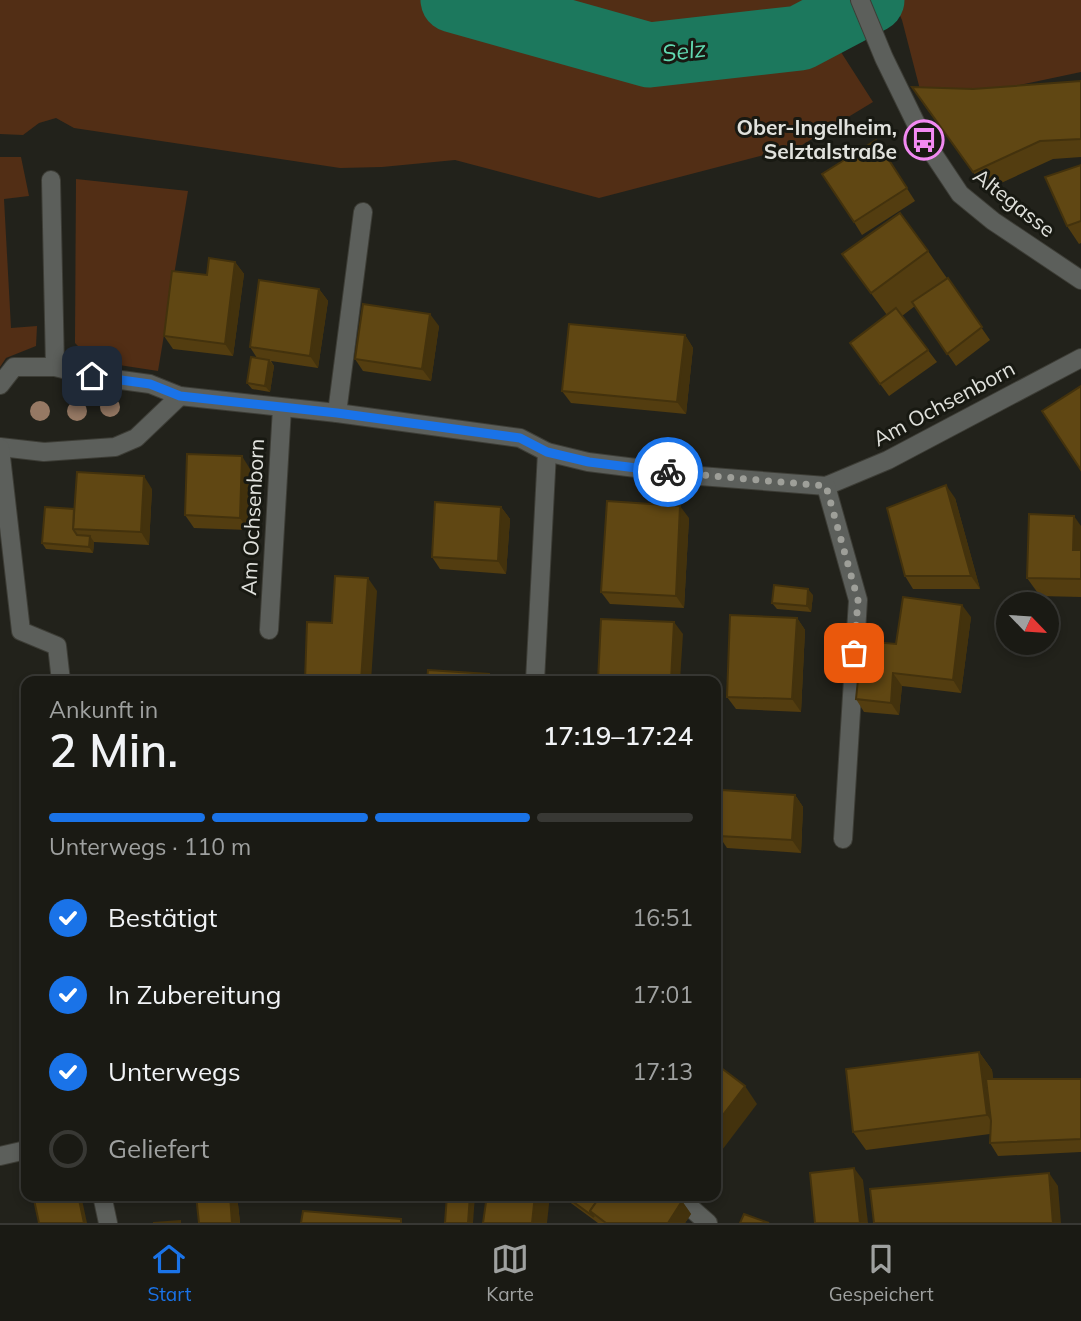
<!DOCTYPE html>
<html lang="de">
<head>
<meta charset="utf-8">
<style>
  :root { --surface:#1a1a14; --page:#23231d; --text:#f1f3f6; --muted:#9fa1a0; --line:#383834; --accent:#1a73e8 }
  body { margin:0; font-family:Mulish,sans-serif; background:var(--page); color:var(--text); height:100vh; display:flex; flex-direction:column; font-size:26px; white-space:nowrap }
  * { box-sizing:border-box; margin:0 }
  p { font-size:23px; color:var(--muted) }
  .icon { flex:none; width:38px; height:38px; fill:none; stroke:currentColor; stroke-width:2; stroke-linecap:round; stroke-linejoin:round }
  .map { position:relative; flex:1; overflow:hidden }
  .sheet { position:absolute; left:21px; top:676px; width:700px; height:525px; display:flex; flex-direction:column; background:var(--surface); border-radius:14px; box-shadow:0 4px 10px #0003,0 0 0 2px var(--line) }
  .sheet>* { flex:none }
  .needle { width:46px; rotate:115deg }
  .controls { position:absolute; left:996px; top:592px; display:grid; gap:14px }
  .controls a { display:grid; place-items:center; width:63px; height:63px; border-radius:50%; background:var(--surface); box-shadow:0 4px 10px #0003,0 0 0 2px var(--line); font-size:35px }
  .pin { position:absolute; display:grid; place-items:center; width:60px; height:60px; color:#fff; margin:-30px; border-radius:14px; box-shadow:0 4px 10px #0006 }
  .courier { position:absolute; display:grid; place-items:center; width:70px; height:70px; margin:-35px; border:5px solid #1a73e8; border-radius:50%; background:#fff; color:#222; box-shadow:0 2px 9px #0007 }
  .overview em { font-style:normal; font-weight:600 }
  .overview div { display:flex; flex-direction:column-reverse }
  .overview { display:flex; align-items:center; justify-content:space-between; height:119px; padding:0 28px }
  h1 { font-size:46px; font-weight:600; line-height:52px }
  .bar { display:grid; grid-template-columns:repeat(4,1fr); gap:10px 7px; align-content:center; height:84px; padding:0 28px }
  .bar i { height:9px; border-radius:5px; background:var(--line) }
  .bar .selected { background:var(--accent) }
  .bar p { grid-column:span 4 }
  ol { padding:0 28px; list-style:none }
  li { display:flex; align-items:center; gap:21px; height:77px }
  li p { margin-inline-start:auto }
  li .icon { padding:7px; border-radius:50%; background:var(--accent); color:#fff; stroke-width:4 }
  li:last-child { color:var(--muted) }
  li i { width:38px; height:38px; border:4px solid var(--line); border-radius:50% }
  .dock { display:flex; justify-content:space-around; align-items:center; height:98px; border-top:2px solid var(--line); background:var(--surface); font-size:19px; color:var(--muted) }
  .dock a { display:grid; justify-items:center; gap:4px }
  .dock .selected { color:var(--accent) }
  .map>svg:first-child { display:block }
  .green { fill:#522e15 }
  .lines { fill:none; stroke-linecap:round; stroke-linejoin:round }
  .river { stroke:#1c785d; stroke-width:65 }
  .street-casing { stroke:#3d3d36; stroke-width:20 }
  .street { stroke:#5c5f5b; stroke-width:18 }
  .tree { fill:#967964 }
  .wall { fill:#533d10 }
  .shaded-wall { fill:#43320d }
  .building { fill:#604713; stroke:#43320d; stroke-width:2 }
  .done { stroke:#9e9f99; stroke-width:7; stroke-dasharray:0 12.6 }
  .route { stroke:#1a73e8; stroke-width:9 }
  .labels { text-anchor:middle; stroke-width:6; stroke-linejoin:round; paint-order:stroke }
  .poi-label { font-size:21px; font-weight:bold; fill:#e1e2dd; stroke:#181912; text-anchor:end }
  .street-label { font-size:21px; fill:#e1e2dd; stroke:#181912 }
  .water-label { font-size:23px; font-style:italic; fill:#62dab2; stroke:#181912 }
</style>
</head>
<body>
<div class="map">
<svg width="1081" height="1223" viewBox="0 0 1081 1223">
  <rect width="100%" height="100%" fill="#22221b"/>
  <!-- green -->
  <g class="green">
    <polygon points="0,0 817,0 839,49 873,102 802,145 599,198 455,160 382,167 340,168 74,128 56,118 39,123 23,135 0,134"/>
    <polygon points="893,0 1081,0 1081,72 924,105 902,20"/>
    <polygon points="0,157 21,157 29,196 4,199 11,328 37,326 36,346 6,358 0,367"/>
    <polygon points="76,179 188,191 158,371 93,361 75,343"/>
  </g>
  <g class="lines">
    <!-- river -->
    <polyline class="river" points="453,0 649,55 800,38 872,0"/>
    <!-- street casing -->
    <g class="street-casing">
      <g id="street">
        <polyline points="860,0 884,58 924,140 960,194 993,221 1081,280"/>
        <polyline points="51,180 55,367"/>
        <polyline points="0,385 14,367 55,367 92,376 150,384 180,396 337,413 520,438 547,452 588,462 700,476 826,486 888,460 1081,358"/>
        <polyline points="337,413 363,212"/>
        <polyline points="0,447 44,452 115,447 136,438 180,396"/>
        <polyline points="0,448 21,631 57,646 61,681"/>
        <polyline points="826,486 858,600 843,839"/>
        <polyline points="269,630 282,408"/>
        <polyline points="535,681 547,452"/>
        <polyline points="0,1156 26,1150"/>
        <polyline points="102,1195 108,1223"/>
        <polyline points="676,1195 708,1223"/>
      </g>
    </g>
    <!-- street -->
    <use href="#street" class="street"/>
  </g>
  <!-- trees -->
  <g class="tree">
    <circle cx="110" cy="407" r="10"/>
    <circle cx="40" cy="411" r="10"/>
    <circle cx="77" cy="411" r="10"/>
  </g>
  <!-- wall -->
  <g class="wall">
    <polygon points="1081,81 1081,157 1053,159 986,190 924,105 973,89"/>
    <polygon points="876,140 915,201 862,235 854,222"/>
    <polygon points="1081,165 1081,243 1079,244 1067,226"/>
    <polygon points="928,251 990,340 956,366 915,306 902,316 937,362 889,396 850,343 887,315 842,254"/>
    <polygon points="235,262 244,274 233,356 173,349 164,336"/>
    <polygon points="319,289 328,301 318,368 271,361 274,366 270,392 252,389 247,383 257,358 250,347"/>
    <polygon points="439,326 431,381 363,371 355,359"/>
    <polygon points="685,335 693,348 686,414 571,403 562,391"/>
    <polygon points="250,469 248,530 194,528 185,515"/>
    <polygon points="152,489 149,545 94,542 93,553 46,549 42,543 74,509"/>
    <polygon points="955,498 980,589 913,589 905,576"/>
    <polygon points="501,507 510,519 506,574 440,569 432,557"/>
    <polygon points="689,518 684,608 610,604 601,592"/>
    <polygon points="1081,526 1081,597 1040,596 1027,578"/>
    <polygon points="813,595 811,612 777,609 772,603"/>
    <polygon points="971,617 961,693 902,686 899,715 864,712 856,699 896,644"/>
    <polygon points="797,618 805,630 801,712 736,709 727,697"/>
    <polygon points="795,795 803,807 801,853 727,848 719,836"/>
    <polygon points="979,1052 992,1070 993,1079 1081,1079 1081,1152 998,1156 990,1143 990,1134 866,1150 853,1132"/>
    <polygon points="150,1195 237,1195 240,1223 197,1198 154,1200"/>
    <polygon points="255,1195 409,1195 257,1199"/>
    <polygon points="560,1195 674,1195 682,1201 691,1214 685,1223 598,1223"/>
  </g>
  <!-- shaded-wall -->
  <g class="shaded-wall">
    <polygon points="235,262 244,274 233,356 225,344"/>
    <polygon points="319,289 328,301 318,368 310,356"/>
    <polygon points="430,314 439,326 431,381 422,369"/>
    <polygon points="685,335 693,348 686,414 677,402"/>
    <polygon points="269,360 274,366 270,392 265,386"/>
    <polygon points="242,456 250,469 248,530 240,518"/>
    <polygon points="144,476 152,489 149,545 141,532"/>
    <polygon points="946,485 955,498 980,589 971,576"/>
    <polygon points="680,506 689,518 684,608 676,596"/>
    <polygon points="501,507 510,519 506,574 498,561"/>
    <polygon points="1074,516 1081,526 1081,561 1073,550"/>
    <polygon points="90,536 94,542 93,553 89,547"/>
    <polygon points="368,578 377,591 371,681 361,681"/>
    <polygon points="808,589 813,595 811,612 807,606"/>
    <polygon points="962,605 971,617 961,693 953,680"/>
    <polygon points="797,618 805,630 801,712 792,699"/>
    <polygon points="674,622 683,634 680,681 671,681"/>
    <polygon points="893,673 902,686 899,715 891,703"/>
    <polygon points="489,674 494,681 489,681"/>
    <polygon points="795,795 803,807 801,853 792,840"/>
    <polygon points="979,1052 992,1070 1000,1133 987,1115"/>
    <polygon points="745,1086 757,1104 716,1158 716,1124"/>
    <polygon points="854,1168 863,1180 868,1223 860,1223"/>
    <polygon points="1049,1173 1058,1186 1061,1223 1053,1223"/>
    <polygon points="78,1195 81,1195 87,1223 84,1223"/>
    <polygon points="230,1195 237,1195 240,1223 232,1223"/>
    <polygon points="470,1195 475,1195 473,1223 468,1223"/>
    <polygon points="535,1195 550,1195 547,1223 532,1223"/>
    <polygon points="682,1201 691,1214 685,1223 668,1223"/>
  </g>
  <!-- building -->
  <g class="building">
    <polygon points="1081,81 1081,139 1040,141 973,172 912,87 973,89"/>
    <polygon points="876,140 907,188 854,222 822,174"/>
    <polygon points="1081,165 1081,221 1067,226 1045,177"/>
    <polygon points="900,213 928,251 871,293 842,254"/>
    <polygon points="209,258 235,262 225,344 164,336 172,271 207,275"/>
    <polygon points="948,278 982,327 947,354 912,302"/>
    <polygon points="259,280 319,289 310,356 250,347"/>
    <polygon points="363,304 430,314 422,369 355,359"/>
    <polygon points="896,308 928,350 880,384 850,343"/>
    <polygon points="569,324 685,335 677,402 562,391"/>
    <polygon points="251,357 269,360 265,386 247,383"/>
    <polygon points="1081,386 1081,470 1042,411"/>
    <polygon points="187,454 242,456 240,518 185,515"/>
    <polygon points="77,472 144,476 141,532 73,529"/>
    <polygon points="946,485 971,576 905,576 887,508"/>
    <polygon points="607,501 680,506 676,596 601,592"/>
    <polygon points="435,502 501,507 498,561 432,557"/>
    <polygon points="45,507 74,509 73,529 77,535 90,536 89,547 42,543"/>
    <polygon points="1029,514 1074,516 1073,550 1081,550 1081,579 1027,578"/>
    <polygon points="335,576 368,578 361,681 305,681 307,622 332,623"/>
    <polygon points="774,585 808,589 807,606 772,603"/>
    <polygon points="903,597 962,605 953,680 893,673 891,703 856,699 862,641 896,644"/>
    <polygon points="730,615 797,618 792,699 727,697"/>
    <polygon points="601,619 674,622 671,681 598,681"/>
    <polygon points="428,670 489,674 489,681 427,681"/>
    <polygon points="722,790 795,795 792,840 719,836"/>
    <polygon points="979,1052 987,1115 853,1132 846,1069"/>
    <polygon points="716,1064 745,1086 716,1124"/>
    <polygon points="986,1079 1081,1079 1081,1139 990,1143 991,1121"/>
    <polygon points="26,1157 26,1169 24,1158"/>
    <polygon points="854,1168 860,1223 815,1223 810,1173"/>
    <polygon points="1049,1173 1053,1223 874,1223 870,1189"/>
    <polygon points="33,1195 78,1195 84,1223 39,1223"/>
    <polygon points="196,1195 230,1195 232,1223 199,1223"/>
    <polygon points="447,1195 470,1195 468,1223 445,1223"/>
    <polygon points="487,1195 535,1195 532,1223 483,1223"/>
    <polygon points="564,1195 601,1195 590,1211 594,1217"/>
    <polygon points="601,1195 674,1195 682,1201 668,1223 606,1223 590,1211"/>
    <polygon points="303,1211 401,1219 401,1223 301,1223"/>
    <polygon points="744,1214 769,1223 740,1223"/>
    <polygon points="180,1221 180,1223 153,1223"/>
  </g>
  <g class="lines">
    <!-- done -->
    <polyline class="done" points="668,472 826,486 858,600 854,653"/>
    <!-- route -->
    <polyline class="route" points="92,376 150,384 180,396 337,413 520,438 547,452 589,462 668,472"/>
  </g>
  <!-- icons -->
  <defs>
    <g id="bus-ring" transform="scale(2.0125)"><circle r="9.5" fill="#181912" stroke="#f28af2" stroke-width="1.5"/><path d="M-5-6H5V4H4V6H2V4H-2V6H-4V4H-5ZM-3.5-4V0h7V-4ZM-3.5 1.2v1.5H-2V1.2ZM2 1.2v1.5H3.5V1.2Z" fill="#f28af2"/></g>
  </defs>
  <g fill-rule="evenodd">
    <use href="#bus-ring" x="924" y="140"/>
  </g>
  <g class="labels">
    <!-- poi labels -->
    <g class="poi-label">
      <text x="897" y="135">Ober-Ingelheim,<tspan x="897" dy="24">Selztalstraße</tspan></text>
    </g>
    <!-- street labels -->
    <g class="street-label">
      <text transform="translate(1014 203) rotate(38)" y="7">Altegasse</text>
      <text transform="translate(944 404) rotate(-28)" y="7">Am Ochsenborn</text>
      <text transform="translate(253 517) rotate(-87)" y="7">Am Ochsenborn</text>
    </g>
    <!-- water labels -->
    <g class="water-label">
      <text transform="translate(684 51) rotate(-7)" y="8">Selz</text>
    </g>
  </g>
</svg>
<div class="controls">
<a><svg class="needle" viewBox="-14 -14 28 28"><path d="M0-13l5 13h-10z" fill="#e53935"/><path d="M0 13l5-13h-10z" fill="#9fa1a0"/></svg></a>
</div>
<div class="pin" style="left:854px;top:653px;background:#ea580c"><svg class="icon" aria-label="bag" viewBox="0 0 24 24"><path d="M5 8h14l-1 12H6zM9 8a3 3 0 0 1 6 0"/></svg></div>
<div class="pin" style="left:92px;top:376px;background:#1f2937"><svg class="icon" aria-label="home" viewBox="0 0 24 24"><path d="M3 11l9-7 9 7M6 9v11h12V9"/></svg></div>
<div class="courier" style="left:668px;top:472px"><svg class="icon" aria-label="bike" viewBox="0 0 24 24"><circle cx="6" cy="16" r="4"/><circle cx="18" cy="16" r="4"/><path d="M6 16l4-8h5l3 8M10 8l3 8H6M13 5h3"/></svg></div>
<section class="sheet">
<div class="overview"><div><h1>2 Min.</h1><p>Ankunft in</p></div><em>17:19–17:24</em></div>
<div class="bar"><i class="selected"></i><i class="selected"></i><i class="selected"></i><i></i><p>Unterwegs · 110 m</p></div>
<ol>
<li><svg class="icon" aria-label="check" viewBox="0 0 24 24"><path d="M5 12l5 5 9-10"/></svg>Bestätigt<p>16:51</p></li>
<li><svg class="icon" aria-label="check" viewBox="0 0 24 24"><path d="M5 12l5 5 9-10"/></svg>In Zubereitung<p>17:01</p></li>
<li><svg class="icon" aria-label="check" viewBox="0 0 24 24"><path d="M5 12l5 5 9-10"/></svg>Unterwegs<p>17:13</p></li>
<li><i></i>Geliefert</li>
</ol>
</section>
</div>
<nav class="dock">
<a class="selected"><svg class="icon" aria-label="home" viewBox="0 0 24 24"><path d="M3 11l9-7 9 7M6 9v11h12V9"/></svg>Start</a>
<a><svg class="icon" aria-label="map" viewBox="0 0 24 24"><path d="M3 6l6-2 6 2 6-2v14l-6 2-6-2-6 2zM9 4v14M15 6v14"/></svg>Karte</a>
<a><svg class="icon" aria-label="saved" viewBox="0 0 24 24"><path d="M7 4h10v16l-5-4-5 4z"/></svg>Gespeichert</a>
</nav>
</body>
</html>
